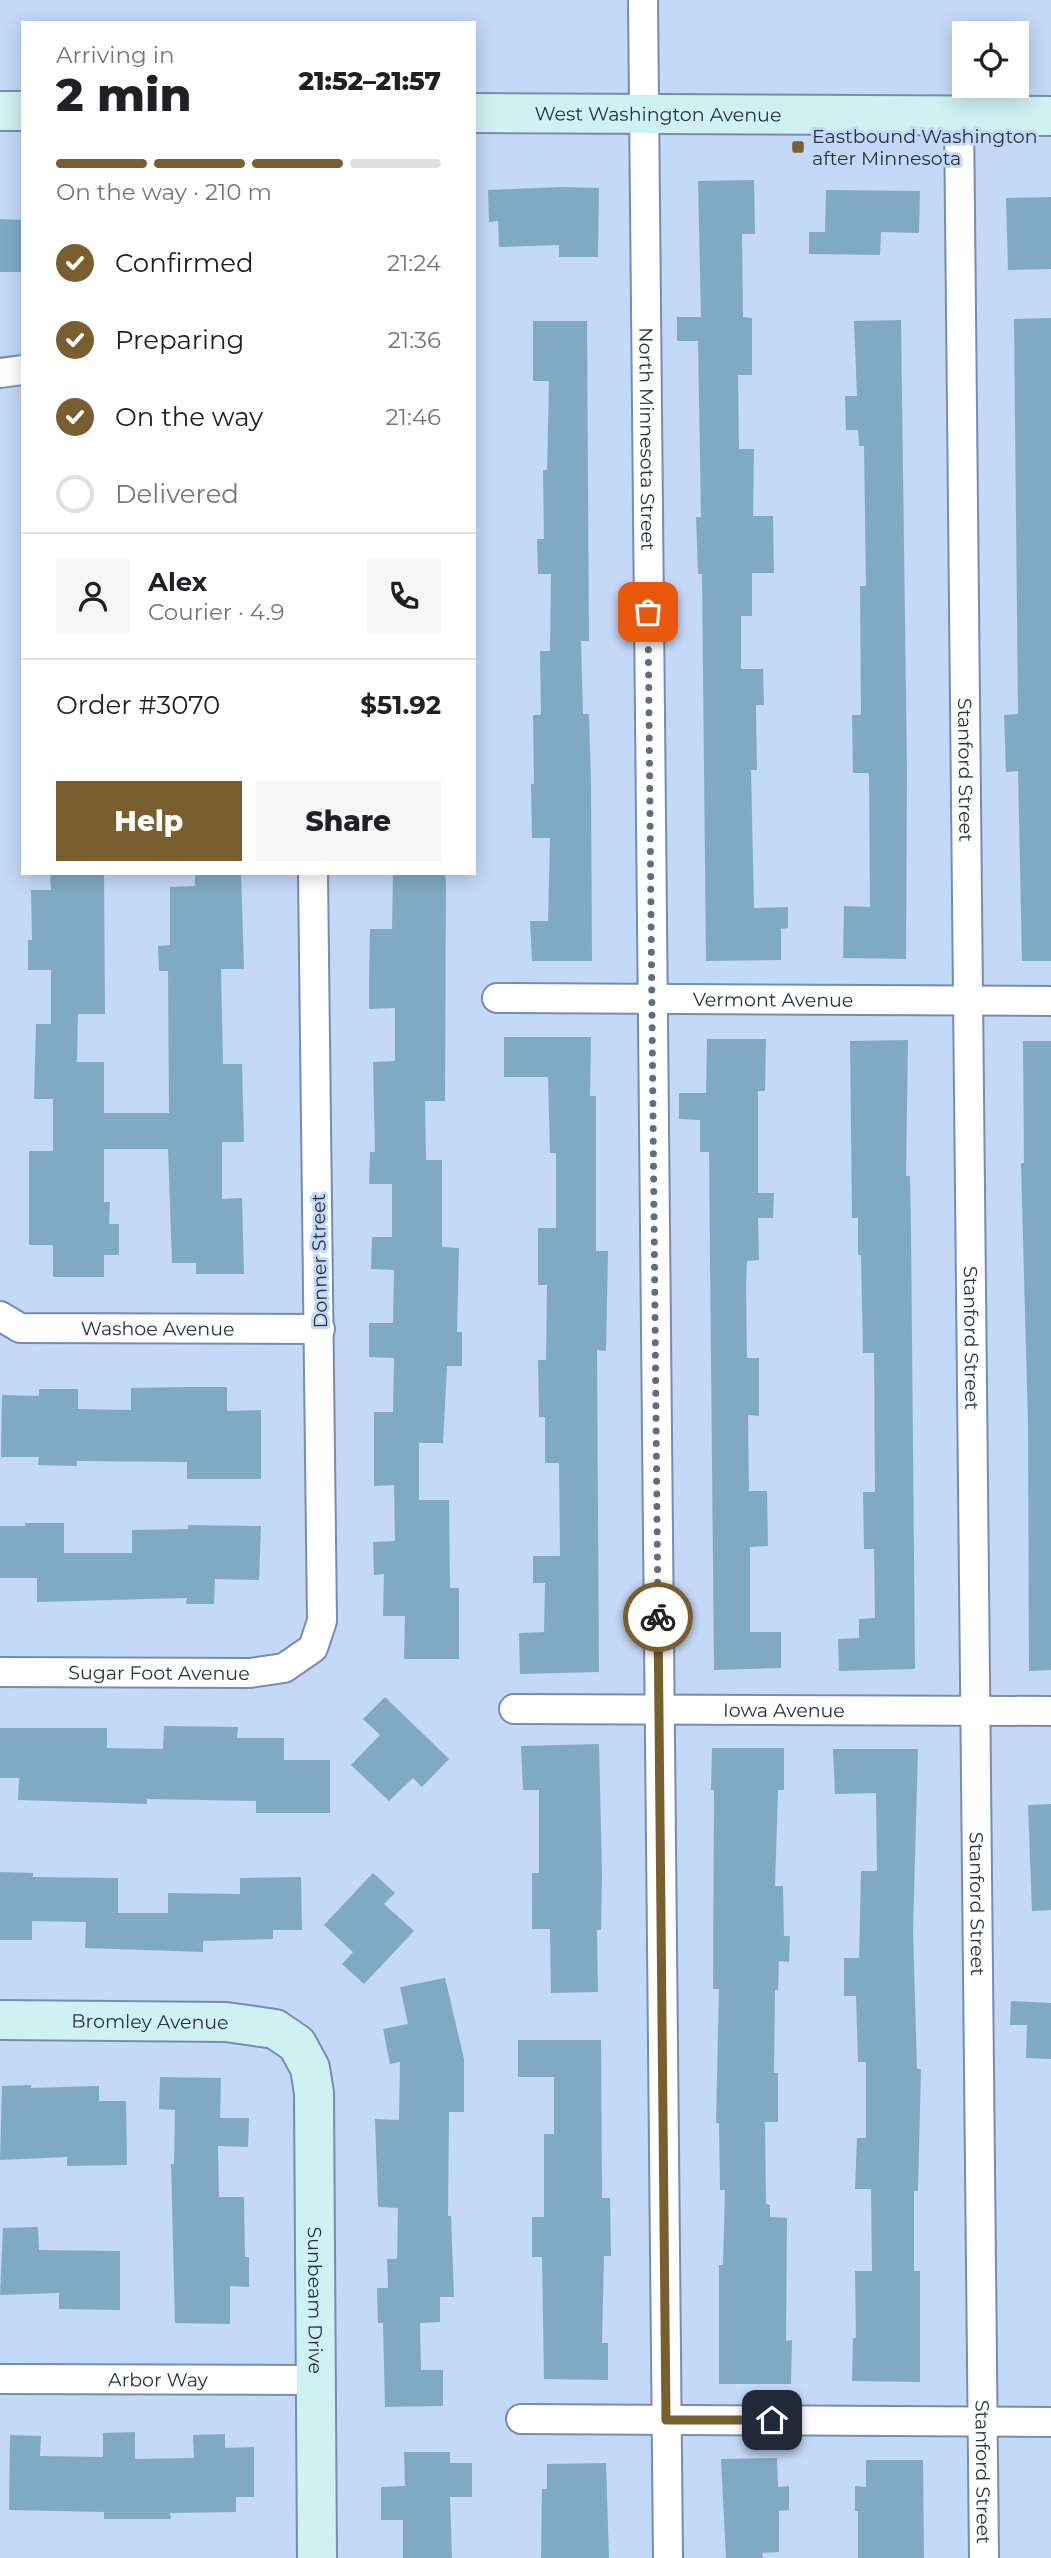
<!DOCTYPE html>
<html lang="en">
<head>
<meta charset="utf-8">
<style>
  :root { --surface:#fff; --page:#f6f6f6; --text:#202124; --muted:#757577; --line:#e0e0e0; --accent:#795e30 }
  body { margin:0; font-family:Montserrat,sans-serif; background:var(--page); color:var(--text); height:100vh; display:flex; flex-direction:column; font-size:26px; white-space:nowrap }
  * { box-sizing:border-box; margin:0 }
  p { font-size:23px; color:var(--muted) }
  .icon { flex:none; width:38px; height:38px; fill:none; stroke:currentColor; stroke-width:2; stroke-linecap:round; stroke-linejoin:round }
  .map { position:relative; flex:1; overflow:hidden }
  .drawer { position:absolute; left:21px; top:21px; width:455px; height:854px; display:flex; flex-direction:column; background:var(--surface); border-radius:0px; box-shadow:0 4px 18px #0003 }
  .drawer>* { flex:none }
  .buttons { position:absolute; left:952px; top:21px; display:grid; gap:14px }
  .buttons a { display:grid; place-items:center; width:77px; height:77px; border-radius:0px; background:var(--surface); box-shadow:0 4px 18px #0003; font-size:35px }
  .pin { position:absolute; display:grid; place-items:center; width:60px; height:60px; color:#fff; margin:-30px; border-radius:14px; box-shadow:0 4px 10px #0006 }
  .courier { position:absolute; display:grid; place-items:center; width:70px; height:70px; margin:-35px; border:5px solid #795e30; border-radius:50%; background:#fff; color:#222; box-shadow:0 2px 9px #0007 }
  .head em { font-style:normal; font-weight:800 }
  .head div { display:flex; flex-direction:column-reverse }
  .head { display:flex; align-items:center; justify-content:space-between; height:119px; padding:0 35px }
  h1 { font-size:46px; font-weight:800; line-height:52px }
  .bar { display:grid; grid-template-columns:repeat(4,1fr); gap:10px 7px; align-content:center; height:84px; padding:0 35px }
  .bar i { height:9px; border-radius:5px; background:var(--line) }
  .bar .active { background:var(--accent) }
  .bar p { grid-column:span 4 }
  .line { display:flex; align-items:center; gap:18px; padding:0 35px; border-top:2px solid var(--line) }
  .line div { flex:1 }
  .round { display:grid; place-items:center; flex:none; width:74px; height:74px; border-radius:0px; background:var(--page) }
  ol { padding:0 35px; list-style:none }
  li { display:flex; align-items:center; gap:21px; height:77px }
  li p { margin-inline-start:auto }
  li .icon { padding:7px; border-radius:50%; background:var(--accent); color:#fff; stroke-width:4 }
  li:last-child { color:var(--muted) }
  li i { width:38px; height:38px; border:4px solid var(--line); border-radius:50% }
  .action { display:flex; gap:14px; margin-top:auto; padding:14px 35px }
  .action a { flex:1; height:80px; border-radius:0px; background:var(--accent); color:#fff; font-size:28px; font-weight:800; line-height:80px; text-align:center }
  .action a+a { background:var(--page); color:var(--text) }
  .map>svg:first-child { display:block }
  .building { fill:#80a9c5 }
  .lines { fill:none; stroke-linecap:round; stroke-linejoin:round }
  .street-casing { stroke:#768db1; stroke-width:32 }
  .secondary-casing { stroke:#768db1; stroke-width:42 }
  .street { stroke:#fff; stroke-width:28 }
  .secondary { stroke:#cff1f2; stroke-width:38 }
  .done { stroke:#5f6c81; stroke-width:7; stroke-dasharray:0 12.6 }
  .route { stroke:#795e30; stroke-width:9 }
  .poi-dot { fill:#795e30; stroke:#c4d8f8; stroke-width:2.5 }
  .labels { text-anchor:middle; stroke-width:6; stroke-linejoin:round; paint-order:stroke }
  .street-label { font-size:19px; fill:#283241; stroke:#c4d8f8 }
  .poi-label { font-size:19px; fill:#283241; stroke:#c4d8f8; text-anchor:start }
</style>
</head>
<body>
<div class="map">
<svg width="1051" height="2558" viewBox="0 0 1051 2558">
  <rect width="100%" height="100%" fill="#c4d8f8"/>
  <!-- building -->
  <g class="building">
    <polygon points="754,180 755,234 742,234 743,317 752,318 752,375 738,375 739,449 754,449 753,516 773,516 774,573 752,573 752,616 741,616 741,669 763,669 764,705 756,705 757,770 751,770 754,908 788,907 788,928 781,929 781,960 706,961 702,574 698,574 696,517 701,517 698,341 677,341 677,317 701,317 698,181"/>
    <polygon points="561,187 599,188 598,257 559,257 559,245 499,247 498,221 489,222 488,190"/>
    <polygon points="826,190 920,191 919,233 881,232 880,255 809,254 809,232 825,232"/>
    <polygon points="1051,197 1051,269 1008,270 1006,198"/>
    <polygon points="0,219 23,220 23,272 0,272"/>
    <polygon points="1051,318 1051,961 1022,961 1018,771 1006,772 1004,715 1018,714 1014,319"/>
    <polygon points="901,320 907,772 906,959 843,958 844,906 870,907 869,773 853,773 852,715 861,715 860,586 866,586 864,446 859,446 858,430 846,430 845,396 857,396 854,321"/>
    <polygon points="533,321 587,321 589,641 581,641 583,714 589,714 591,783 592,961 532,961 530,921 548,921 550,838 532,838 531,784 534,784 533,715 541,715 540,651 550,651 551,574 538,574 537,539 544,539 543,470 547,470 549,381 533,381"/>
    <polygon points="50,873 104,873 105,1014 78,1014 77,1062 104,1062 104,1113 169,1113 168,971 159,971 158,946 170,945 170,887 195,886 195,873 241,873 244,969 221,969 223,1064 242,1064 244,1142 222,1142 222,1199 242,1198 244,1274 196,1274 196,1263 172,1263 168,1149 104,1149 104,1202 110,1202 109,1224 119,1224 119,1255 104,1255 104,1277 53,1277 53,1245 29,1245 29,1151 53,1151 53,1099 34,1099 36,1024 51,1024 51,970 28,970 28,940 32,940 31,890 51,890"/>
    <polygon points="393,873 445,873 446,884 445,1101 425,1101 426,1160 442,1160 442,1247 459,1248 457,1332 462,1332 462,1366 447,1366 443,1443 419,1443 419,1500 449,1500 450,1588 459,1588 459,1659 404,1659 405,1616 383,1616 384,1574 374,1575 373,1542 395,1541 394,1485 374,1486 374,1412 393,1412 394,1358 369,1357 369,1323 393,1323 394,1270 371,1269 372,1237 392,1237 392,1184 369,1184 370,1152 375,1152 373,1062 395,1061 395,1008 369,1009 369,980 370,929 392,929"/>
    <polygon points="504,1037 591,1037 590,1096 596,1096 596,1251 608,1251 606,1351 597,1350 599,1672 520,1674 519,1633 544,1632 545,1583 533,1583 533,1556 560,1556 559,1463 545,1463 545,1417 539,1417 538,1360 546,1360 547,1285 538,1285 538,1228 556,1228 556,1153 550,1153 548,1077 504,1077"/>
    <polygon points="707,1039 766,1039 765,1091 758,1091 758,1193 774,1193 773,1218 758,1218 759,1260 747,1261 746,1284 747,1358 759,1358 759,1416 748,1415 749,1491 767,1491 768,1546 750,1547 750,1632 781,1632 781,1668 714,1670 709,1152 700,1152 700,1120 679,1119 679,1093 706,1093"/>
    <polygon points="908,1040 906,1176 910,1176 911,1228 915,1669 839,1671 838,1639 859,1638 859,1619 875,1618 874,1549 864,1549 863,1492 875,1492 874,1353 863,1353 861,1255 858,1255 858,1218 852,1218 850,1041"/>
    <polygon points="1023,1041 1051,1041 1051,1670 1029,1671 1028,1425 1021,1163 1024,1163"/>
    <polygon points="186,1387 227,1387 227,1411 261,1410 261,1479 187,1479 187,1462 77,1461 77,1466 38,1465 39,1457 1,1457 2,1395 39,1396 39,1389 78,1389 78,1409 131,1410 131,1388"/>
    <polygon points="25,1523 64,1523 64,1553 132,1553 132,1530 188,1529 188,1525 261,1526 259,1580 215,1579 214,1604 186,1604 187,1598 37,1602 37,1578 0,1578 0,1526 25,1526"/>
    <polygon points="385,1697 449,1759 422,1787 413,1778 389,1801 351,1765 380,1735 363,1719"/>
    <polygon points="164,1726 238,1727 237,1738 284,1738 284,1760 330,1760 330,1813 256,1813 256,1801 147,1799 147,1804 18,1800 19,1778 0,1778 0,1728 107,1728 107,1748 163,1749"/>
    <polygon points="599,1744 602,1874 601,1930 597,1930 598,1992 551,1993 550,1929 532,1929 532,1873 539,1873 539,1790 523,1790 521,1746"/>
    <polygon points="712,1748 784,1748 784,1790 778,1790 775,1886 783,1886 784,1936 790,1936 789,1962 779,1961 778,1990 775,1990 774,2073 778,2073 778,2122 765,2122 766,2204 770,2205 770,2217 787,2218 786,2341 792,2340 791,2384 719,2384 719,2265 723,2265 725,2190 720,2190 719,2123 716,2123 719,1989 713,1989 714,1790 711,1790"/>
    <polygon points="833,1749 918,1749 913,1930 917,2069 921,2069 918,2191 914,2191 914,2271 920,2271 920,2382 852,2381 853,2338 856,2338 855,2271 872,2271 871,2189 855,2189 857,2138 866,2138 866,2062 858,2062 856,1996 844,1996 844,1958 859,1958 861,1871 877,1871 876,1793 835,1794"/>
    <polygon points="1051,1804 1051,1910 1032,1911 1028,1805"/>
    <polygon points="0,1872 33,1873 33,1877 118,1878 118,1913 168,1913 168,1893 240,1894 240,1878 301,1877 302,1930 273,1930 273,1939 203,1941 203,1952 85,1948 86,1922 32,1921 32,1940 0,1940"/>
    <polygon points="373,1873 395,1893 384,1904 414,1931 364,1984 342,1964 353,1952 324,1925"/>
    <polygon points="445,1978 464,2059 464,2112 449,2112 448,2216 451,2216 454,2297 440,2297 440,2322 420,2323 421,2370 443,2370 443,2406 385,2407 383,2323 378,2323 377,2288 388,2288 387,2259 397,2259 398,2208 378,2207 375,2119 399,2120 400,2062 390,2064 383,2029 408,2024 400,1987"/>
    <polygon points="1011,2001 1051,2003 1051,2059 1026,2058 1027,2025 1010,2025"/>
    <polygon points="518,2040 601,2040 602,2198 610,2198 611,2256 604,2256 602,2343 608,2343 608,2380 544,2379 542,2257 532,2257 532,2217 544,2217 544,2134 554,2134 554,2077 518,2077"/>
    <polygon points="160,2077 221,2078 220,2118 249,2118 248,2147 218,2146 219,2197 244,2197 245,2257 249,2257 249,2287 230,2286 230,2324 175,2323 171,2164 174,2164 175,2110 159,2109"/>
    <polygon points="31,2085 31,2088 99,2086 99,2101 126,2101 127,2165 67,2166 67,2157 0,2160 2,2086"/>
    <polygon points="38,2227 39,2250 120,2251 120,2310 59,2309 59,2293 0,2295 3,2228"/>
    <polygon points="135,2432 135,2459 194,2458 193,2435 225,2434 225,2448 254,2447 254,2497 236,2497 236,2512 170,2513 171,2519 104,2519 104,2512 9,2510 10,2435 41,2436 40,2456 103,2457 103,2433"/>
    <polygon points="404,2452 450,2452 450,2463 472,2463 472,2497 450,2497 452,2558 403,2558 403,2520 381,2520 381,2487 405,2486"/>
    <polygon points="777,2458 778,2487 789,2486 789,2510 779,2511 779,2552 762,2553 763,2558 726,2558 721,2459"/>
    <polygon points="866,2460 923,2460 924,2558 858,2558 858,2511 855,2511 855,2486 866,2487"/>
    <polygon points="606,2463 609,2558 541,2558 542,2489 547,2489 547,2464"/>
  </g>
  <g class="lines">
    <!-- street casing -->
    <g class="street-casing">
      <g id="street">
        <path id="s1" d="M643 0 668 2558"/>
        <path id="s2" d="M959 116 984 2558"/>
        <polyline points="0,373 23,370"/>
        <path id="s3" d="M497 998 1051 1001"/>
        <path id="s4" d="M0 1316 20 1328 320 1329"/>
        <path id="s5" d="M0 1672 250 1673 284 1668 313 1648 322 1621 313 873"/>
        <path id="s6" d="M514 1709 1051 1711"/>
        <path id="s7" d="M0 2379 316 2380"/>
        <polyline points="521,2419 1051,2422"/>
      </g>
    </g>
    <!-- secondary casing -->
    <g class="secondary-casing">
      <g id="secondary">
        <polyline points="0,111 23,111"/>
        <path id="s8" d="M474 113 1051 116"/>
        <path id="s9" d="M0 2020 226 2022 275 2029 297 2044 310 2068 314 2093 317 2558"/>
      </g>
    </g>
    <!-- street -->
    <use href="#street" class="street"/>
    <!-- secondary -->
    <use href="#secondary" class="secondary"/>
  </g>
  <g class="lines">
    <!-- done -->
    <polyline class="done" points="648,612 658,1617"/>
    <!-- route -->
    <polyline class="route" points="658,1617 666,2420 772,2420"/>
  </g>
  <!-- markers -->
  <rect class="poi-dot" x="791" y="140" width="14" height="14" rx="3.5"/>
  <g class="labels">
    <!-- street labels -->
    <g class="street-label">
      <text dy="7" stroke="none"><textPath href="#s8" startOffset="184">West Washington Avenue</textPath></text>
      <text dy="7" stroke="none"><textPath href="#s1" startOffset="439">North Minnesota Street</textPath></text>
      <text dy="7" stroke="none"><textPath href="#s2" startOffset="654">Stanford Street</textPath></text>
      <text dy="7" stroke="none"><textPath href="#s3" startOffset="276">Vermont Avenue</textPath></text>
      <text transform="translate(319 1261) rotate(-91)" y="7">Donner Street</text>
      <text dy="7" stroke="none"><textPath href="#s4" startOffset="161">Washoe Avenue</textPath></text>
      <text dy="7" stroke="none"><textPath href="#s2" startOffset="1222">Stanford Street</textPath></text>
      <text dy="7" stroke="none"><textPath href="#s5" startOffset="159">Sugar Foot Avenue</textPath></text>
      <text dy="7" stroke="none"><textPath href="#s6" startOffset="270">Iowa Avenue</textPath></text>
      <text dy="7" stroke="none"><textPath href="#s2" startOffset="1788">Stanford Street</textPath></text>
      <text dy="7" stroke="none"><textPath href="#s9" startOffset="150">Bromley Avenue</textPath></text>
      <text dy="7" stroke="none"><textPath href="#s9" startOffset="562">Sunbeam Drive</textPath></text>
      <text dy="7" stroke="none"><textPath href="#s7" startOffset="158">Arbor Way</textPath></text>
      <text dy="7" stroke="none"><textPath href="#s2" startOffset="2356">Stanford Street</textPath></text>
    </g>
    <!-- poi labels -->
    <g class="poi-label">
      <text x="812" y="143">Eastbound Washington<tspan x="812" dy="22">after Minnesota</tspan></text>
    </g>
  </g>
</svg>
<div class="buttons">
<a><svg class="icon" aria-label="locate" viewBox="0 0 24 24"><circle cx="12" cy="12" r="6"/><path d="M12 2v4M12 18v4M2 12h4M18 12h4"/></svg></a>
</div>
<div class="pin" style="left:648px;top:612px;background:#ea580c"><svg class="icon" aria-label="bag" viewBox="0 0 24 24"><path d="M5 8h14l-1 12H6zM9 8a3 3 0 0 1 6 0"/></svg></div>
<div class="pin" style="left:772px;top:2420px;background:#1f2937"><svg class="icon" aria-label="home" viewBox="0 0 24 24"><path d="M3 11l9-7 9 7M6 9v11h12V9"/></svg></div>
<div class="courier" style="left:658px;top:1617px"><svg class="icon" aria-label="bike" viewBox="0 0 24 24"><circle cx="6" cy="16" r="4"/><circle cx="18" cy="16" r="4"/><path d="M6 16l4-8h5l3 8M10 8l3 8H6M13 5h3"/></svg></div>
<section class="drawer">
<div class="head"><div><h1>2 min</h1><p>Arriving in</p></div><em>21:52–21:57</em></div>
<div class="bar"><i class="active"></i><i class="active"></i><i class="active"></i><i></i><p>On the way · 210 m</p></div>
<ol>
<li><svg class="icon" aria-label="check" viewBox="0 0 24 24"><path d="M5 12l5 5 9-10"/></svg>Confirmed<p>21:24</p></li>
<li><svg class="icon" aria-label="check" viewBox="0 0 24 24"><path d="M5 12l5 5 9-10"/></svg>Preparing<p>21:36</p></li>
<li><svg class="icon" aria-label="check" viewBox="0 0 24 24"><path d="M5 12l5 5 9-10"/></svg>On the way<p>21:46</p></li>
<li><i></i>Delivered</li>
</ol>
<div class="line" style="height:126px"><a class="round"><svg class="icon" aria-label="person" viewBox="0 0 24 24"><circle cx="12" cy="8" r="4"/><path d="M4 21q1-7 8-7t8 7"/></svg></a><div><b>Alex</b><p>Courier · 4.9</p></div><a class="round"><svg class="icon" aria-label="phone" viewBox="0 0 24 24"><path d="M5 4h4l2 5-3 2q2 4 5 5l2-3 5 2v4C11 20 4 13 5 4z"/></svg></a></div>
<div class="line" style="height:91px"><div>Order #3070</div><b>$51.92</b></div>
<div class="action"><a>Help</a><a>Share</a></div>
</section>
</div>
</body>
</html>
